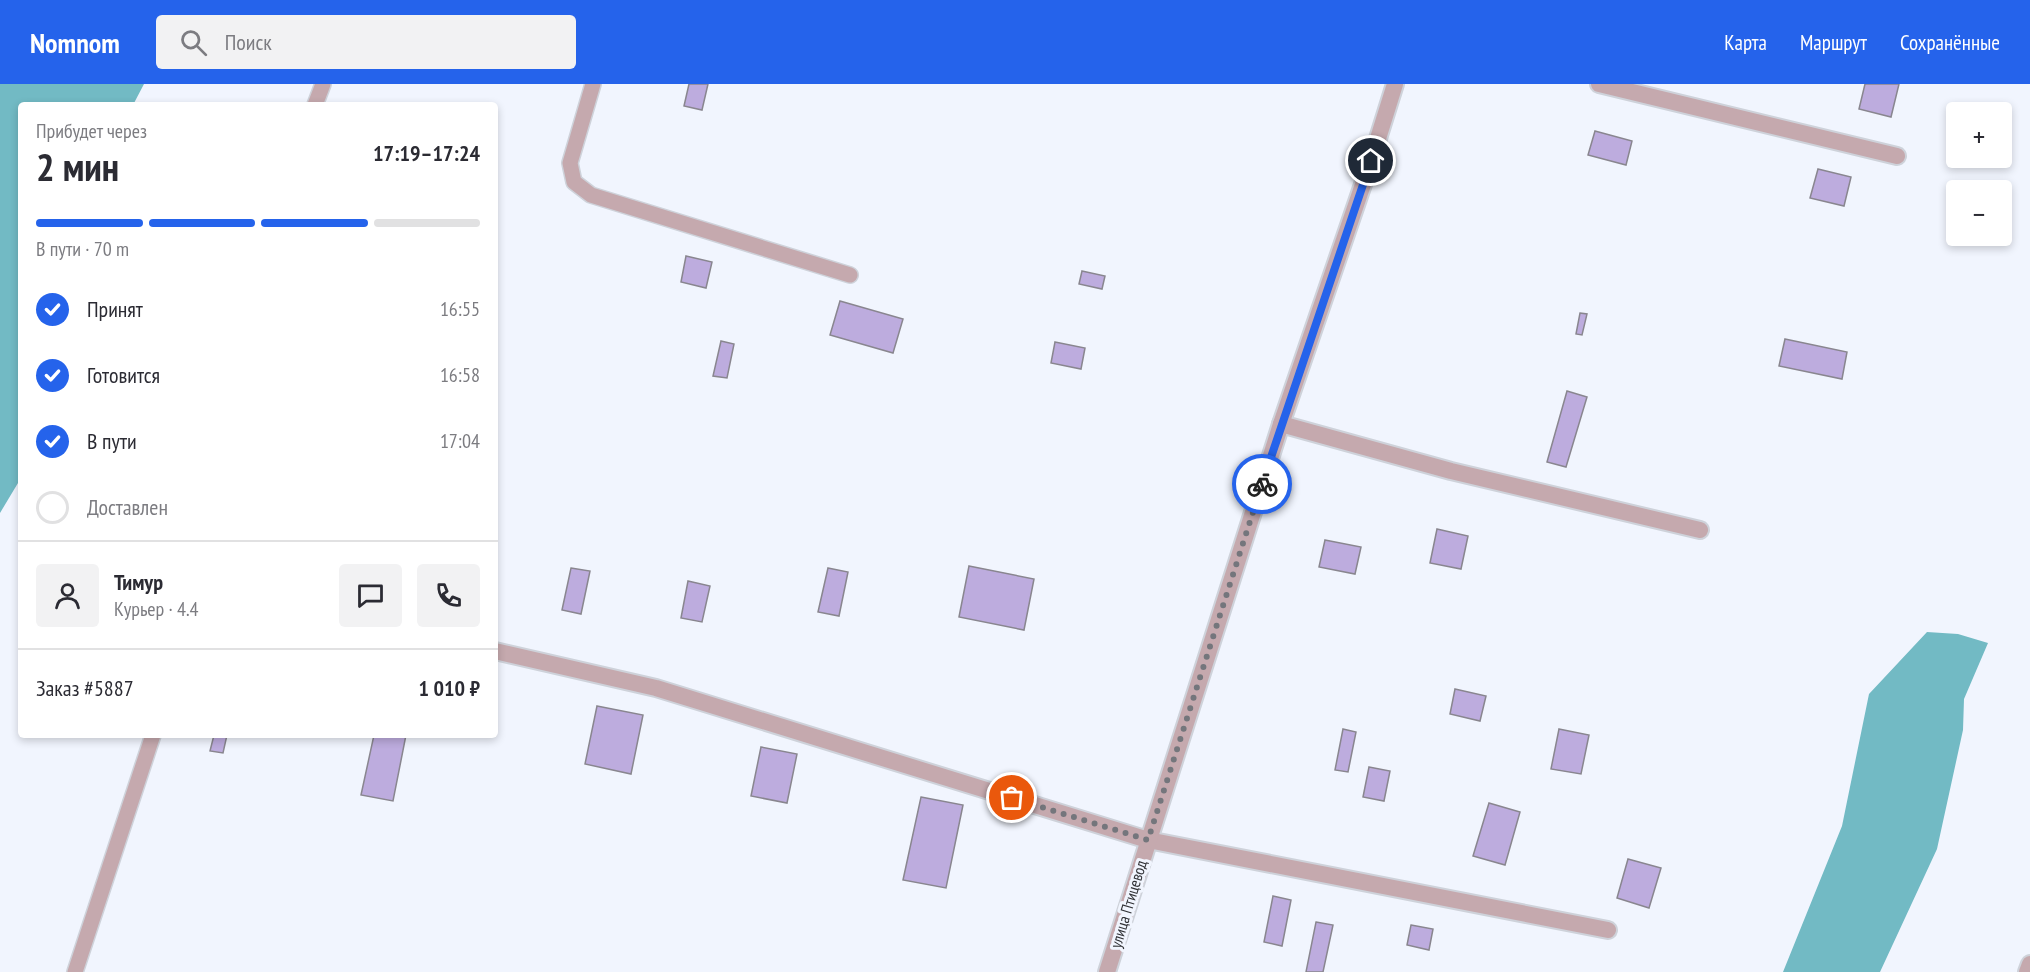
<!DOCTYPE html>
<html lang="ru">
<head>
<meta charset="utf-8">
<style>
  :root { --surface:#fff; --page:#f2f2f3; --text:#2b2b33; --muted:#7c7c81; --line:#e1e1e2; --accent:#2563eb }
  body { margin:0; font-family:"PT Sans Narrow",sans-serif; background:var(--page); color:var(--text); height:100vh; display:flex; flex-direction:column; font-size:22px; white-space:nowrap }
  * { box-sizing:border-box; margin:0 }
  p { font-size:20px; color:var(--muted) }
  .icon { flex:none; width:33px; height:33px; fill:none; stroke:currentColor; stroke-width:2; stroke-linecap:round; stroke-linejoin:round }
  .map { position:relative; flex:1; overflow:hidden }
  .drawer { position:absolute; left:18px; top:18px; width:480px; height:636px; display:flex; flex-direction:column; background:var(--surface); border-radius:6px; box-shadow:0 3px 9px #0003 }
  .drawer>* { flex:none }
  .fabs { position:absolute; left:1946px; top:18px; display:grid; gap:12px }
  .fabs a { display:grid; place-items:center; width:66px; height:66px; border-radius:6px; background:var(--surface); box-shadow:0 3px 9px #0003; font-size:30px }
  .pin { position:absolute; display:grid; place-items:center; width:51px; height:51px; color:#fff; margin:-26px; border:3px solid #fff; border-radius:50%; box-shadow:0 2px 6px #0007 }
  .courier { position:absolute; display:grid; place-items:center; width:60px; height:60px; margin:-30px; border:4px solid #2563eb; border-radius:50%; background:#fff; color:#222; box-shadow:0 2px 8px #0007 }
  .headline em { font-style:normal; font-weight:800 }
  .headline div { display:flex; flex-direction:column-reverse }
  .headline { display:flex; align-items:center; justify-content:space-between; height:102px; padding:0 18px }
  h1 { font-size:39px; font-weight:800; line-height:45px }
  .bar { display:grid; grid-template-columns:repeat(4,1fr); gap:9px 6px; align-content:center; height:72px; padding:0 18px }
  .bar i { height:8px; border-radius:4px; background:var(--line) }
  .bar .selected { background:var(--accent) }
  .bar p { grid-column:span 4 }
  .line { display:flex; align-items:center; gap:15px; padding:0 18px; border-top:2px solid var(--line) }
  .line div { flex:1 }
  .round { display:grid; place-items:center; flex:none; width:63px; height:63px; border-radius:6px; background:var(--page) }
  ol { padding:0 18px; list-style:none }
  li { display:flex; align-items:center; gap:18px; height:66px }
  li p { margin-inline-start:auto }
  li .icon { padding:6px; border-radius:50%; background:var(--accent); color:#fff; stroke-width:4 }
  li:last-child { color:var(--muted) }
  li i { width:33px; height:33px; border:3px solid var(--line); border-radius:50% }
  header { display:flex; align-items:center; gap:36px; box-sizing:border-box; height:84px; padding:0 30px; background:var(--accent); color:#fff }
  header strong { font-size:28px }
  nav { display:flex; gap:33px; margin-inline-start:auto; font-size:21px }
  .search { width:420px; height:54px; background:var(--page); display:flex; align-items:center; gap:15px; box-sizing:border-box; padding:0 21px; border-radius:6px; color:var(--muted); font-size:22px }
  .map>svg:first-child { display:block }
  .water { fill:#72bac4 }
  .building { fill:#bdacde; stroke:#89868f; stroke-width:1.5 }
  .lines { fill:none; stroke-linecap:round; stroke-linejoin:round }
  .service-casing { stroke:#ced2da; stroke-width:18 }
  .minor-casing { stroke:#ced2da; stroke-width:20 }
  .service { stroke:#c5a9ae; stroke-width:15 }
  .minor { stroke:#c5a9ae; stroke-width:16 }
  .done { stroke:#74767c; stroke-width:6; stroke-dasharray:0 10.8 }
  .route { stroke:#2563eb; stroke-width:8 }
  .labels { text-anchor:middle; stroke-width:6; stroke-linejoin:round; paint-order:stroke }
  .street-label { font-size:16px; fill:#313236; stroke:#f1f5fe }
</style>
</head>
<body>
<header>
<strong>Nomnom</strong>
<div class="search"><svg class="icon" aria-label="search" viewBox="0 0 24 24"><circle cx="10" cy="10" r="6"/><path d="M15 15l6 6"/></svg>Поиск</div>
<nav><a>Карта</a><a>Маршрут</a><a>Сохранённые</a></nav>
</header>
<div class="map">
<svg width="2030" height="888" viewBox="0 0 2030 888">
  <rect width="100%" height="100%" fill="#f1f5fe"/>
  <!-- water -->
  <g class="water">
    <polygon points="0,0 144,0 133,21 21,21 21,294 19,300 21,394 0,429"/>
    <polygon points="1927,548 1958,550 1988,559 1964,615 1963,646 1937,765 1880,888 1783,888 1842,742 1869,610"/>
  </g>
  <!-- building -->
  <g class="building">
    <polygon points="689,0 708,0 702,26 684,22"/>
    <polygon points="1865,0 1899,0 1891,33 1859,25"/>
    <polygon points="1595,47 1632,57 1626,81 1588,71"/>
    <polygon points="1818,85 1851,93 1844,122 1810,114"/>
    <polygon points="686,172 712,178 706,204 681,198"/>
    <polygon points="1082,187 1105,192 1102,205 1079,200"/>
    <polygon points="840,217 903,235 893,269 830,251"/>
    <polygon points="1580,229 1587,230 1582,251 1576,250"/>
    <polygon points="1785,255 1847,268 1842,295 1779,282"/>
    <polygon points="721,257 734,260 727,294 713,292"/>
    <polygon points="1055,258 1085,264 1081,285 1051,279"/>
    <polygon points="1567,307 1587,313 1566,383 1547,378"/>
    <polygon points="1437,445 1468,452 1461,485 1430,479"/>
    <polygon points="1325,456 1361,463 1355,490 1319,483"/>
    <polygon points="969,482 1034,495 1024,546 959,533"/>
    <polygon points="571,484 590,487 581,530 562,526"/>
    <polygon points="828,484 848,488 839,532 818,528"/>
    <polygon points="688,497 710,502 702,538 681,534"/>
    <polygon points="1455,605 1486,612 1480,637 1450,630"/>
    <polygon points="597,622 643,631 631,690 585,680"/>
    <polygon points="1343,645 1356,648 1348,688 1335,686"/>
    <polygon points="1559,645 1589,651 1581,690 1551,685"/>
    <polygon points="214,651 227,651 223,669 210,667"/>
    <polygon points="374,651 406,651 393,717 361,711"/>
    <polygon points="761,663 797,670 787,719 751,712"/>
    <polygon points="1369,683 1390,687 1384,717 1363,713"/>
    <polygon points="921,713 963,721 946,804 903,796"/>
    <polygon points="1489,719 1520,728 1505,781 1473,772"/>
    <polygon points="1628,775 1661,784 1649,824 1617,814"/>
    <polygon points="1273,812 1291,816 1282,862 1264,858"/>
    <polygon points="1316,838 1333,841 1323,888 1306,888"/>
    <polygon points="1411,841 1433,845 1429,866 1407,861"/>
  </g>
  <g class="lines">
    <!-- service casing -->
    <g class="service-casing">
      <g id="service">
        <polyline points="593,0 570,79 574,98 591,111 850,191"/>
        <polyline points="315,21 323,0"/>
        <polyline points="75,888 153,651"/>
      </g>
    </g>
    <!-- minor casing -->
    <g class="minor-casing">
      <g id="minor">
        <polyline points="1599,0 1897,72"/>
        <polyline points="1281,340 1451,387 1700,446"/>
        <polyline points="495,567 656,604 1148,756 1608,846"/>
        <polyline points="1107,888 1281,340 1371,77 1395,0"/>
        <polyline points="2027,888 2030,880"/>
      </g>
    </g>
    <!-- service -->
    <use href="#service" class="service"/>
    <!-- minor -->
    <use href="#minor" class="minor"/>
  </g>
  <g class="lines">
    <!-- done -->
    <polyline class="done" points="1012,714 1148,756 1262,400"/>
    <!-- route -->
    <polyline class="route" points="1262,400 1371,77"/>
  </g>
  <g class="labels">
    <!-- street labels -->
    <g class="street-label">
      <text transform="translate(1128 820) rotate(-73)" y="6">улица Птицевод</text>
    </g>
  </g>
</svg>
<div class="fabs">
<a>+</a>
<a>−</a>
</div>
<div class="pin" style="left:1012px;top:714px;background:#ea580c"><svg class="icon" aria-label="bag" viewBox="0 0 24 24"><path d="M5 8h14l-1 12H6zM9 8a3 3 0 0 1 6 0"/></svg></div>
<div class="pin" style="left:1371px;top:77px;background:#1f2937"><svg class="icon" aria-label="home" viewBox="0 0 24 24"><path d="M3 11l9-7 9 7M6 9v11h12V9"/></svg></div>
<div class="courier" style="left:1262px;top:400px"><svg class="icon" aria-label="bike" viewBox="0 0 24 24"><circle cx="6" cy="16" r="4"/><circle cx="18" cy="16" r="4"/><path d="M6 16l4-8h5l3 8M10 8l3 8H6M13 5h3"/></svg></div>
<section class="drawer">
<div class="headline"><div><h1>2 мин</h1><p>Прибудет через</p></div><em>17:19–17:24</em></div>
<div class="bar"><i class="selected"></i><i class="selected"></i><i class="selected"></i><i></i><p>В пути · 70 m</p></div>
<ol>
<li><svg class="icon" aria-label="check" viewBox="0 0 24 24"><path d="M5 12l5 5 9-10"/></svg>Принят<p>16:55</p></li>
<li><svg class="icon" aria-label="check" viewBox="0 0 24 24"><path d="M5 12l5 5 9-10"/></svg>Готовится<p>16:58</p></li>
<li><svg class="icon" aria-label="check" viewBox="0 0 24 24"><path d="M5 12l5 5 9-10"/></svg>В пути<p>17:04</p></li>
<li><i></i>Доставлен</li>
</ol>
<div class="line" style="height:108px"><a class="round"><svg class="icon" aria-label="person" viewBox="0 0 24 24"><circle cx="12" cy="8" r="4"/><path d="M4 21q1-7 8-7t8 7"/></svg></a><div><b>Тимур</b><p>Курьер · 4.4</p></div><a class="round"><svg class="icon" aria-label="chat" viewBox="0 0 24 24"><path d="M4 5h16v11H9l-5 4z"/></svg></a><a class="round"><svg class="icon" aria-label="phone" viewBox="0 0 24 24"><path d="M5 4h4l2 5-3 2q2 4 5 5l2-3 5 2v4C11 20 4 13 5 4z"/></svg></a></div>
<div class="line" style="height:78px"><div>Заказ #5887</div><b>1 010 ₽</b></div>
</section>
</div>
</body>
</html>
